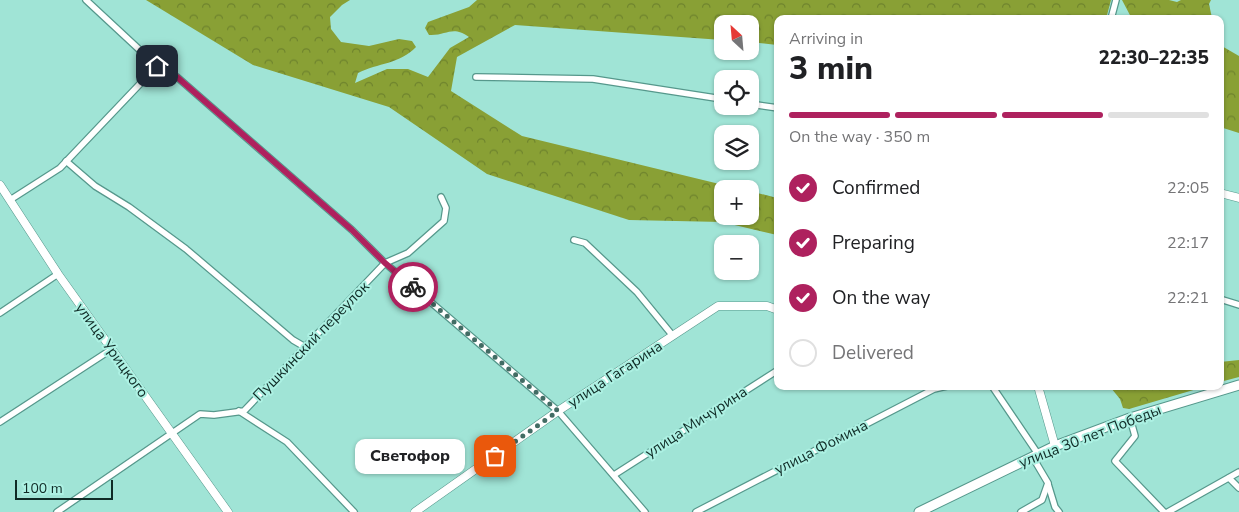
<!DOCTYPE html>
<html lang="en">
<head>
<meta charset="utf-8">
<style>
  :root { --surface:#fff; --page:#f2f2f2; --text:#202124; --muted:#757577; --line:#e0e0e0; --accent:#ae215e }
  body { margin:0; font-family:"Nunito Sans",sans-serif; background:var(--page); color:var(--text); height:100vh; display:flex; flex-direction:column; font-size:19px; white-space:nowrap }
  * { box-sizing:border-box; margin:0 }
  p { font-size:16px; color:var(--muted) }
  .icon { flex:none; width:28px; height:28px; fill:none; stroke:currentColor; stroke-width:2; stroke-linecap:round; stroke-linejoin:round }
  .map { position:relative; flex:1; overflow:hidden }
  .details { position:absolute; left:774px; top:15px; width:450px; height:375px; display:flex; flex-direction:column; background:var(--surface); border-radius:10px; box-shadow:0 1px 4px #0004 }
  .details>* { flex:none }
  .needle { width:32px; rotate:334deg }
  .tools { position:absolute; left:714px; top:15px; display:grid; gap:10px }
  .tools a { display:grid; place-items:center; width:45px; height:45px; border-radius:10px; background:var(--surface); box-shadow:0 1px 4px #0004; font-size:25px }
  .scale { position:absolute; left:15px; bottom:12px; width:98px; box-sizing:border-box; padding-left:5px; border:2px solid #0f2b26; border-top:0; font-size:14px; line-height:18px; white-space:nowrap; color:#0f2b26; -webkit-text-stroke:4px #adf1e3; paint-order:stroke }
  .pin { position:absolute; display:grid; place-items:center; width:42px; height:42px; color:#fff; margin:-21px; border-radius:10px; box-shadow:0 2px 8px #0006 }
  .courier { position:absolute; display:grid; place-items:center; width:50px; height:50px; margin:-25px; border:4px solid #ae215e; border-radius:50%; background:#fff; color:#222; box-shadow:0 1px 6px #0007 }
  .bubble { position:absolute; height:35px; border-radius:10px; background:var(--surface); box-shadow:0 1px 4px #0004; font-size:16px; font-weight:800; line-height:35px; text-align:center }
  .summary em { font-style:normal; font-weight:800 }
  .summary div { display:flex; flex-direction:column-reverse }
  .summary { display:flex; align-items:center; justify-content:space-between; height:85px; padding:0 15px }
  h1 { font-size:32px; font-weight:800; line-height:38px }
  .bar { display:grid; grid-template-columns:repeat(4,1fr); gap:8px 5px; align-content:center; height:60px; padding:0 15px }
  .bar i { height:6px; border-radius:4px; background:var(--line) }
  .bar .active { background:var(--accent) }
  .bar p { grid-column:span 4 }
  ol { padding:0 15px; list-style:none }
  li { display:flex; align-items:center; gap:15px; height:55px }
  li p { margin-inline-start:auto }
  li .icon { padding:5px; border-radius:50%; background:var(--accent); color:#fff; stroke-width:4 }
  li:last-child { color:var(--muted) }
  li i { width:28px; height:28px; border:2px solid var(--line); border-radius:50% }
  .map>svg:first-child { display:block }
  .forest { fill:url(#forest-crowns) }
  .lines { fill:none; stroke-linecap:round; stroke-linejoin:round }
  .minor-casing { stroke:#56988c; stroke-width:8 }
  .tertiary-casing { stroke:#56988c; stroke-width:9 }
  .secondary-casing { stroke:#56988c; stroke-width:11 }
  .minor { stroke:#fff; stroke-width:5.5 }
  .tertiary { stroke:#fff; stroke-width:8 }
  .secondary { stroke:#fff; stroke-width:9 }
  .done { stroke:#426c64; stroke-width:5; stroke-dasharray:0 9 }
  .route { stroke:#ae215e; stroke-width:6 }
  .labels { text-anchor:middle; stroke-width:4; stroke-linejoin:round; paint-order:stroke }
  .street-label { font-size:15px; fill:#0f2b26; stroke:#adf1e3 }
</style>
</head>
<body>
<div class="map">
<svg width="1239" height="512" viewBox="0 0 1239 512">
  <defs>
    <pattern id="forest-crowns" width="20" height="18" patternUnits="userSpaceOnUse" patternTransform="scale(1.25)"><rect width="20" height="18" fill="#89a035"/><path d="M2 6a3 3 0 1 1 6 0M12 15a3 3 0 1 1 6 0" fill="none" stroke="#6e832d"/></pattern>
  </defs>
  <rect width="100%" height="100%" fill="#a0e4d6"/>
  <!-- forest -->
  <g class="forest">
    <path d="M146 0H350L342 5 330 17 331 29 341 42 369 46 399 39 412 41 416 47C400 64 378 63 358 73L355 83 387 69H408L428 77 450 48 469 37C452 25 447 36 429 35L425 28 428 22 469 7 477 0H1111L1106 19H778L777 45 750 42V24H722V40L515 25 457 57 451 91 522 136 740 189H722V216H750V191L777 198V235L722 222 629 220 487 174 389 107 253 65Z"/>
    <polygon points="1122,0 1169,0 1177,2 1181,0 1211,0 1209,4 1212,18 1132,19"/>
    <polygon points="1220,45 1239,56 1239,133 1220,127"/>
    <polygon points="1239,360 1239,377 1220,382 1220,362"/>
    <polygon points="1113,386 1207,386 1129,409 1123,408 1120,399 1111,388"/>
  </g>
  <g class="lines">
    <!-- minor casing -->
    <g class="minor-casing">
      <g id="minor">
        <polyline points="86,0 157,66 177,77 352,230 385,263 558,411 645,512"/>
        <polyline points="1111,19 1116,0"/>
        <polyline points="476,77 593,79 722,99"/>
        <polyline points="750,104 778,108"/>
        <polyline points="66,161 95,186 129,207 186,249 293,340 305,347"/>
        <polyline points="10,200 60,168 157,66"/>
        <polyline points="574,240 585,243 637,292 673,336"/>
        <polyline points="1220,299 1239,305"/>
        <polyline points="0,313 58,274"/>
        <polyline points="992,386 1038,454"/>
        <polyline points="239,411 287,442 354,512"/>
        <polyline points="1130,418 1135,436 1115,461 1164,512"/>
        <polyline points="0,422 112,349"/>
        <polyline points="614,475 778,370"/>
        <polyline points="1229,478 1239,488"/>
        <polyline points="1048,484 1055,507 1059,512"/>
        <polyline points="57,512 200,414 214,415 244,411 385,263 408,253 444,221 446,208 441,197"/>
        <polyline points="696,512 934,389 947,386"/>
        <polyline points="1021,512 1042,500 1048,483 1032,456"/>
        <polyline points="1168,512 1239,472"/>
      </g>
    </g>
    <!-- tertiary casing -->
    <g class="tertiary-casing">
      <g id="tertiary">
        <polyline points="0,185 58,274 228,512"/>
        <polyline points="1220,193 1239,198"/>
        <polyline points="1038,386 1055,446"/>
        <polyline points="415,512 558,411 718,306 767,306 778,310"/>
      </g>
    </g>
    <!-- secondary casing -->
    <g class="secondary-casing">
      <polyline id="secondary" points="919,512 1055,446 1130,418 1239,385"/>
    </g>
    <!-- minor -->
    <use href="#minor" class="minor"/>
    <!-- tertiary -->
    <use href="#tertiary" class="tertiary"/>
    <!-- secondary -->
    <use href="#secondary" class="secondary"/>
  </g>
  <g class="lines">
    <!-- done -->
    <polyline class="done" points="413,287 558,411 495,456"/>
    <!-- route -->
    <polyline class="route" points="157,66 177,77 352,230 385,263 413,287"/>
  </g>
  <g class="labels">
    <!-- street labels -->
    <g class="street-label">
      <text transform="translate(311 341) rotate(-46)" y="5">Пушкинский переулок</text>
      <text transform="translate(112 350) rotate(54)" y="5">улица Урицкого</text>
      <text transform="translate(615 374) rotate(-33)" y="5">улица Гагарина</text>
      <text transform="translate(696 422) rotate(-33)" y="5">улица Мичурина</text>
      <text transform="translate(1090 436) rotate(-21)" y="5">улица 30 лет Победы</text>
      <text transform="translate(821 447) rotate(-27)" y="5">улица Фомина</text>
    </g>
  </g>
</svg>
<div class="tools">
<a><svg class="needle" viewBox="-14 -14 28 28"><path d="M0-13l5 13h-10z" fill="#e53935"/><path d="M0 13l5-13h-10z" fill="#757577"/></svg></a>
<a><svg class="icon" aria-label="locate" viewBox="0 0 24 24"><circle cx="12" cy="12" r="6"/><path d="M12 2v4M12 18v4M2 12h4M18 12h4"/></svg></a>
<a><svg class="icon" aria-label="layers" viewBox="0 0 24 24"><path d="M12 4l9 5-9 5-9-5zM3 14l9 5 9-5"/></svg></a>
<a>+</a>
<a>−</a>
</div>
<div class="scale">100 m</div>
<div class="pin" style="left:495px;top:456px;background:#ea580c"><svg class="icon" aria-label="bag" viewBox="0 0 24 24"><path d="M5 8h14l-1 12H6zM9 8a3 3 0 0 1 6 0"/></svg></div>
<div class="pin" style="left:157px;top:66px;background:#1f2937"><svg class="icon" aria-label="home" viewBox="0 0 24 24"><path d="M3 11l9-7 9 7M6 9v11h12V9"/></svg></div>
<div class="courier" style="left:413px;top:287px"><svg class="icon" aria-label="bike" viewBox="0 0 24 24"><circle cx="6" cy="16" r="4"/><circle cx="18" cy="16" r="4"/><path d="M6 16l4-8h5l3 8M10 8l3 8H6M13 5h3"/></svg></div>
<div class="bubble" style="left:355px;top:439px;width:110px">Светофор</div>
<section class="details">
<div class="summary"><div><h1>3 min</h1><p>Arriving in</p></div><em>22:30–22:35</em></div>
<div class="bar"><i class="active"></i><i class="active"></i><i class="active"></i><i></i><p>On the way · 350 m</p></div>
<ol>
<li><svg class="icon" aria-label="check" viewBox="0 0 24 24"><path d="M5 12l5 5 9-10"/></svg>Confirmed<p>22:05</p></li>
<li><svg class="icon" aria-label="check" viewBox="0 0 24 24"><path d="M5 12l5 5 9-10"/></svg>Preparing<p>22:17</p></li>
<li><svg class="icon" aria-label="check" viewBox="0 0 24 24"><path d="M5 12l5 5 9-10"/></svg>On the way<p>22:21</p></li>
<li><i></i>Delivered</li>
</ol>
</section>
</div>
</body>
</html>
